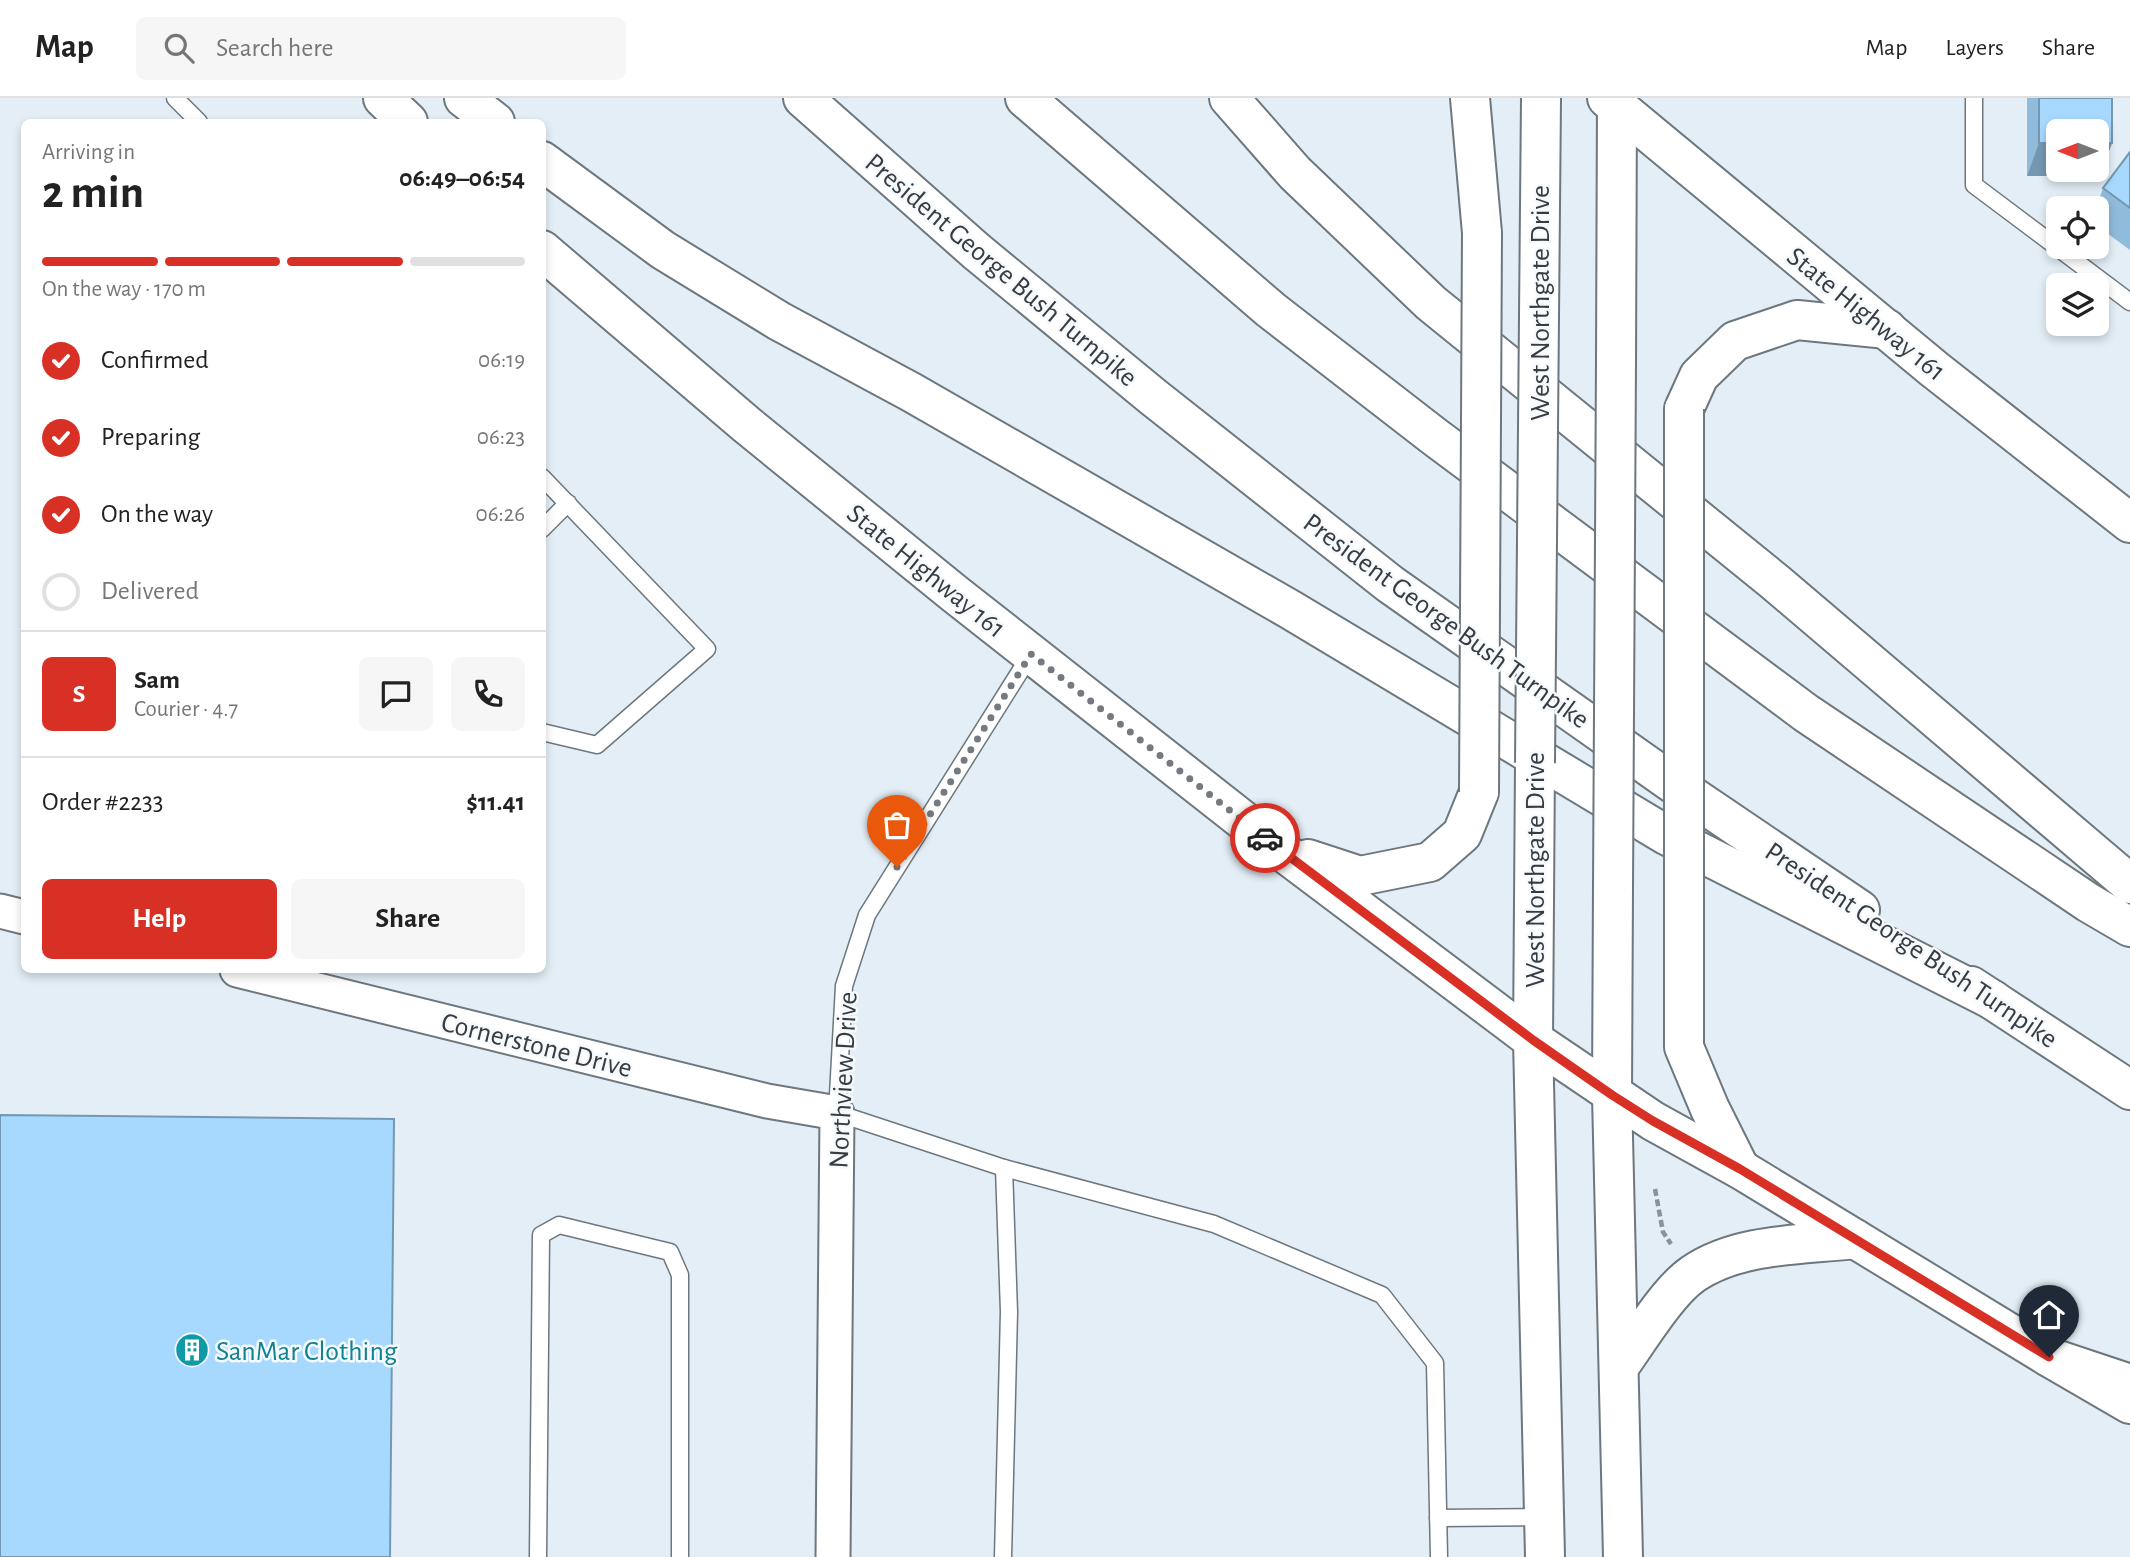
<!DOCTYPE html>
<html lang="en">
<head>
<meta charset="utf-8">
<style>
  :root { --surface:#fff; --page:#f6f6f6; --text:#222; --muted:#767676; --line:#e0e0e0; --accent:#d93025 }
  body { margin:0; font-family:"Alegreya Sans",sans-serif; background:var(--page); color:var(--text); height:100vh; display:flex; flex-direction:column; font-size:26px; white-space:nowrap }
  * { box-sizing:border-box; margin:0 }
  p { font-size:23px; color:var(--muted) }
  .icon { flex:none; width:38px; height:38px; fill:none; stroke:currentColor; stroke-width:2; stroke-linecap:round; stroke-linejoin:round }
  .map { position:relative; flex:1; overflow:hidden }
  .drawer { position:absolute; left:21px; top:21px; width:525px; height:854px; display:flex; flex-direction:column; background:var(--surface); border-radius:10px; box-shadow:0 4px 10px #0003 }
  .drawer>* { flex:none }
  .needle { width:46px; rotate:270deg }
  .fabs { position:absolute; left:2046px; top:21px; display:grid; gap:14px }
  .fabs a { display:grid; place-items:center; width:63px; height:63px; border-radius:10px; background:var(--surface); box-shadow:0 4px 10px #0003; font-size:35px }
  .pin { position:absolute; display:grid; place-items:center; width:60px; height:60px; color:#fff; margin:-72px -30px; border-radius:50% 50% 50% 0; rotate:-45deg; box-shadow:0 0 7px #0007 }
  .pin .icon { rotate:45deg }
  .courier { position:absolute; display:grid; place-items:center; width:70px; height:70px; margin:-35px; border:5px solid #d93025; border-radius:50%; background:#fff; color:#222; box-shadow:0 2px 9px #0007 }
  .summary em { font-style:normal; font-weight:700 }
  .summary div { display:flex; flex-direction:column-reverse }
  .summary { display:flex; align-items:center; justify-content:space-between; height:119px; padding:0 21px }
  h1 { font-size:46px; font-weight:700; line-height:52px }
  .bar { display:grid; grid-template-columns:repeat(4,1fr); gap:10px 7px; align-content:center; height:84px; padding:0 21px }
  .bar i { height:9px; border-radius:5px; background:var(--line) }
  .bar .selected { background:var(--accent) }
  .bar p { grid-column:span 4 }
  .line { display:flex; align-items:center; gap:18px; padding:0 21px; border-top:2px solid var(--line) }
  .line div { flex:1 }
  .round { display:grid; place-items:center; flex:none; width:74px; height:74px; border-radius:10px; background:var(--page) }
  ol { padding:0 21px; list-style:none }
  li { display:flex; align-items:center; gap:21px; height:77px }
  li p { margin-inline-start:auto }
  li .icon { padding:7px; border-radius:50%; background:var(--accent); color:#fff; stroke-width:4 }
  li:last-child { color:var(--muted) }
  li i { width:38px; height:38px; border:4px solid var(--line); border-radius:50% }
  .cta { display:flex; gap:14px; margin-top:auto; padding:14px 21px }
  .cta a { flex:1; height:80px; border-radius:10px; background:var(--accent); color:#fff; font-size:28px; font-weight:700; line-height:80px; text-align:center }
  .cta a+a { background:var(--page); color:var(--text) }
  header { display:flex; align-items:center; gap:42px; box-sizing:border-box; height:98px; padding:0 35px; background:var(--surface); border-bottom:2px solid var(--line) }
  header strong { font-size:33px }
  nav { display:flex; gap:38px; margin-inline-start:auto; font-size:24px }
  .search { width:490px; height:63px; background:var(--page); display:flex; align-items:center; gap:18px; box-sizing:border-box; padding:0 24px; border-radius:10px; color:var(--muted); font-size:26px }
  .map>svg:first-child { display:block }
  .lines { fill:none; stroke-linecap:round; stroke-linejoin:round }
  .lane-casing { stroke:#6d777e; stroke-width:19 }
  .street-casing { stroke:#6d777e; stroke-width:37 }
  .secondary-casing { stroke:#6d777e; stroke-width:42 }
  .highway-casing { stroke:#6d777e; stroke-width:42 }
  .path { stroke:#8a9197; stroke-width:4.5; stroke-dasharray:7 3.5; stroke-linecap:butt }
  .lane { stroke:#fff; stroke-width:16 }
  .street { stroke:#fff; stroke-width:33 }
  .secondary { stroke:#fff; stroke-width:38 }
  .highway { stroke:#fff; stroke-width:38 }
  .secondary-bridge-casing { stroke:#6d777e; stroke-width:42; stroke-linecap:butt }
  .secondary-bridge { stroke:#fff; stroke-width:38 }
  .wall { fill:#90bbdb }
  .shaded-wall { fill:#7598b2 }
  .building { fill:#a7d9ff; stroke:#7598b2; stroke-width:2 }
  .done { stroke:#747a7f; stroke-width:7; stroke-dasharray:0 12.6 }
  .route { stroke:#d93025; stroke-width:9 }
  .labels { text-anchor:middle; stroke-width:5; stroke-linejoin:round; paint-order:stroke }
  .street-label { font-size:28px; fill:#383c3f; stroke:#f6fafe }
  .culture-label { font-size:28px; fill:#0d838f; stroke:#f6fafe; text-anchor:start }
</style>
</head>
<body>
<header>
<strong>Map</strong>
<div class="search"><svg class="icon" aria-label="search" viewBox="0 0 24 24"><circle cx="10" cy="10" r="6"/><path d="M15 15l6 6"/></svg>Search here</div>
<nav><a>Map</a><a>Layers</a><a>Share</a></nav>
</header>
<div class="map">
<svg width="2130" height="1459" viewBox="0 0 2130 1459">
  <rect width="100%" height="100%" fill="#e3eef6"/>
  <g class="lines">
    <!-- lane casing -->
    <g class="lane-casing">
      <g id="lane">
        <polyline points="175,0 199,24"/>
        <polyline points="1974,0 1974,87 2130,204"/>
        <polyline points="542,379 707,551 597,647 542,634"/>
        <polyline points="542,431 568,405"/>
        <polyline points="1031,556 867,817 844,888 837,1015 1004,1070 1214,1126 1382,1197 1435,1265 1439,1459"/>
        <polyline points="1438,1420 1544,1419"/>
        <polyline points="538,1459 541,1137 559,1127 670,1154 680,1177 680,1459"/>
        <polyline points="1003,1459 1009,1214 1004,1070"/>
      </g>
    </g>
    <!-- street casing -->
    <g class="street-casing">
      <g id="street">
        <polyline points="0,813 24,819"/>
        <polyline points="237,872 767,1003 837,1015 833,1459"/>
      </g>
    </g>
    <!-- secondary casing -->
    <g class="secondary-casing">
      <g id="secondary">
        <polyline points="383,0 408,24"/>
        <polyline points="1470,0 1482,135"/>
        <polyline points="1607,0 1934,271 2130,425"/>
        <polyline points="542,152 747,327 955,496 1282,753 1533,942 1653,1023 1740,1071 2049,1259 2130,1306"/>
        <polyline points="1539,218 1541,0"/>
        <polyline points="1616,265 1617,0"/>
        <polyline points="1684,311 1699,278 1735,243 1797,222 1887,231"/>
        <polyline points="1535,665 1533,942 1545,1459"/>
        <polyline points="1308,761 1360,778 1430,764 1462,736 1479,694"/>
        <polyline points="1613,789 1612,997 1623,1459"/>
        <polyline points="1684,852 1684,949 1710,1011 1740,1071"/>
        <path d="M1619 1269C1638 1243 1667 1194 1693 1176 1738 1145 1802 1147 1855 1141"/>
      </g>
    </g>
    <!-- highway casing -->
    <g class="highway-casing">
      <g id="highway">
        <polyline points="464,0 495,24"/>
        <polyline points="803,0 976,153 1152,298 1390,486 1671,684 1860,812"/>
        <polyline points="1025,0 1271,212 1435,339 1806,615 2089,805 2130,829"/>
        <polyline points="1229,0 1295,75 1431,205 1775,484 2130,786"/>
        <polyline points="542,63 663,152 779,223 911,294 1291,512 1666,737 1993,902"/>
        <polyline points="1971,888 2130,992"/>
        <polyline points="2049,1259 2130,1286"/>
      </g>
    </g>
    <!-- path -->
    <polyline class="path" points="1655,1091 1663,1134 1671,1146"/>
    <!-- lane -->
    <use href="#lane" class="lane"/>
    <!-- street -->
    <use href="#street" class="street"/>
    <!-- secondary -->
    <use href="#secondary" class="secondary"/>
    <!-- highway -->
    <use href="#highway" class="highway"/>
    <!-- secondary-bridge casing -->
    <g class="secondary-bridge-casing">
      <g id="secondary-bridge">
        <polyline points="1684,311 1684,852"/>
        <polyline points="1535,665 1539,218"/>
        <polyline points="1479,694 1482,135"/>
        <polyline points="1613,789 1616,265"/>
      </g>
    </g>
    <!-- secondary-bridge -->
    <use href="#secondary-bridge" class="secondary-bridge"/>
  </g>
  <!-- wall -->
  <g class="wall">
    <polygon points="2027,0 2112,0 2112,45 2100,78 2027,78"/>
    <polygon points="2130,54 2130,152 2096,127 2096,110 2103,90"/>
  </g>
  <!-- shaded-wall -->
  <polygon class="shaded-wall" points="2039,45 2058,45 2058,72 2096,72 2096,45 2112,45 2100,78 2027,78"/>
  <!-- building -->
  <g class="building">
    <polygon points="2039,0 2112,0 2112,45 2096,45 2096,33 2058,33 2058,45 2039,45"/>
    <polygon points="2130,54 2130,110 2103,90"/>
    <polygon points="0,1017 394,1021 390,1459 0,1459"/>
  </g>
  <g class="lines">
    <!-- done -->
    <polyline class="done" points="897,769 1031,556 1265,740"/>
    <!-- route -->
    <polyline class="route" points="1265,740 1533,942 1612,997 1653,1023 1740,1071 2049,1259"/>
  </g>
  <!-- icons -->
  <defs>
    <g id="building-disc" transform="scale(1.75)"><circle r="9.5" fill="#0f9aa8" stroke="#f6fafe"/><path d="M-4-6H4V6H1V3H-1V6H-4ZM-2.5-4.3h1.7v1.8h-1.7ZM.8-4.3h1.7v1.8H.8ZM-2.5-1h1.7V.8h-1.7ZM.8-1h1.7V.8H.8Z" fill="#fff"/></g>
  </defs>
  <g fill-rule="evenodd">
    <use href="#building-disc" x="192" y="1252"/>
  </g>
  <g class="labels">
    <!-- street labels -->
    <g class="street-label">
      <text transform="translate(1002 171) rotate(40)" y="10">President George Bush Turnpike</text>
      <text transform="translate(1539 205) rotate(-90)" y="10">West Northgate Drive</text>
      <text transform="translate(1867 215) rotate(39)" y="10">State Highway 161</text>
      <text transform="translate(927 472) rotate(39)" y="10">State Highway 161</text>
      <text transform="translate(1447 522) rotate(36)" y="10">President George Bush Turnpike</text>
      <text transform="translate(1534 772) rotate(-90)" y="10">West Northgate Drive</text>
      <text transform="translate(1912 846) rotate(34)" y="10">President George Bush Turnpike</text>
      <text transform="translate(537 946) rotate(14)" y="10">Cornerstone Drive</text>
      <text transform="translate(842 982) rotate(-87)" y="10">Northview Drive</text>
    </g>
    <!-- culture labels -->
    <g class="culture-label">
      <text x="216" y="1262">SanMar Clothing</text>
    </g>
  </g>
</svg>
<div class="fabs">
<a><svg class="needle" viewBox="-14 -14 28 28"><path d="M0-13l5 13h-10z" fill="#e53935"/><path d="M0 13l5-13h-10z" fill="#767676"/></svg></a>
<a><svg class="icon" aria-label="locate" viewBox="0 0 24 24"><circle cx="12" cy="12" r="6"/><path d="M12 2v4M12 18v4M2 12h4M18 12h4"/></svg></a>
<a><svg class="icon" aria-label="layers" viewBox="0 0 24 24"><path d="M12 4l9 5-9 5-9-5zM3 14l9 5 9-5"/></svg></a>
</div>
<div class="pin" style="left:897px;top:769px;background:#ea580c"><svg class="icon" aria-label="bag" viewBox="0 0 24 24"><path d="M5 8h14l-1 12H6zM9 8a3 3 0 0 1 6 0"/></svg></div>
<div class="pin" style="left:2049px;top:1259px;background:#1f2937"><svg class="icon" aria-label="home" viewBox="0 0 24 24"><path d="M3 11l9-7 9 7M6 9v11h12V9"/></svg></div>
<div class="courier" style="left:1265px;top:740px"><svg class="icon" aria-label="car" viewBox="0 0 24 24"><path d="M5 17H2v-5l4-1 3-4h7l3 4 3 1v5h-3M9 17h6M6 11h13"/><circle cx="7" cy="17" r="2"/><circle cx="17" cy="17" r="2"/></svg></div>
<section class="drawer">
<div class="summary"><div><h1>2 min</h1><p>Arriving in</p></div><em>06:49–06:54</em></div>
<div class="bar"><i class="selected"></i><i class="selected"></i><i class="selected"></i><i></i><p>On the way · 170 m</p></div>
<ol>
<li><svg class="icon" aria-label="check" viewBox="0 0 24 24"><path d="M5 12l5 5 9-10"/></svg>Confirmed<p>06:19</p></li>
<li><svg class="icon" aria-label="check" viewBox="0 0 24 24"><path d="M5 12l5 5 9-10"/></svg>Preparing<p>06:23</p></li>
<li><svg class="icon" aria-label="check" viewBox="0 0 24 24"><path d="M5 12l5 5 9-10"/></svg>On the way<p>06:26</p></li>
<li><i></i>Delivered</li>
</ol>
<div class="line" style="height:126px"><b class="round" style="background:var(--accent);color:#fff">S</b><div><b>Sam</b><p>Courier · 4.7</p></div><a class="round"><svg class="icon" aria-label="chat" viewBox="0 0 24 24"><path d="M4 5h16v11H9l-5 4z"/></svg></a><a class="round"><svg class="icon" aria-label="phone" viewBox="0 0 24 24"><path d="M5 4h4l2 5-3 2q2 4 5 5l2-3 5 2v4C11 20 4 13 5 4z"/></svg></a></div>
<div class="line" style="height:91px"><div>Order #2233</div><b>$11.41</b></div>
<div class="cta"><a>Help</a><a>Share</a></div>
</section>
</div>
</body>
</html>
